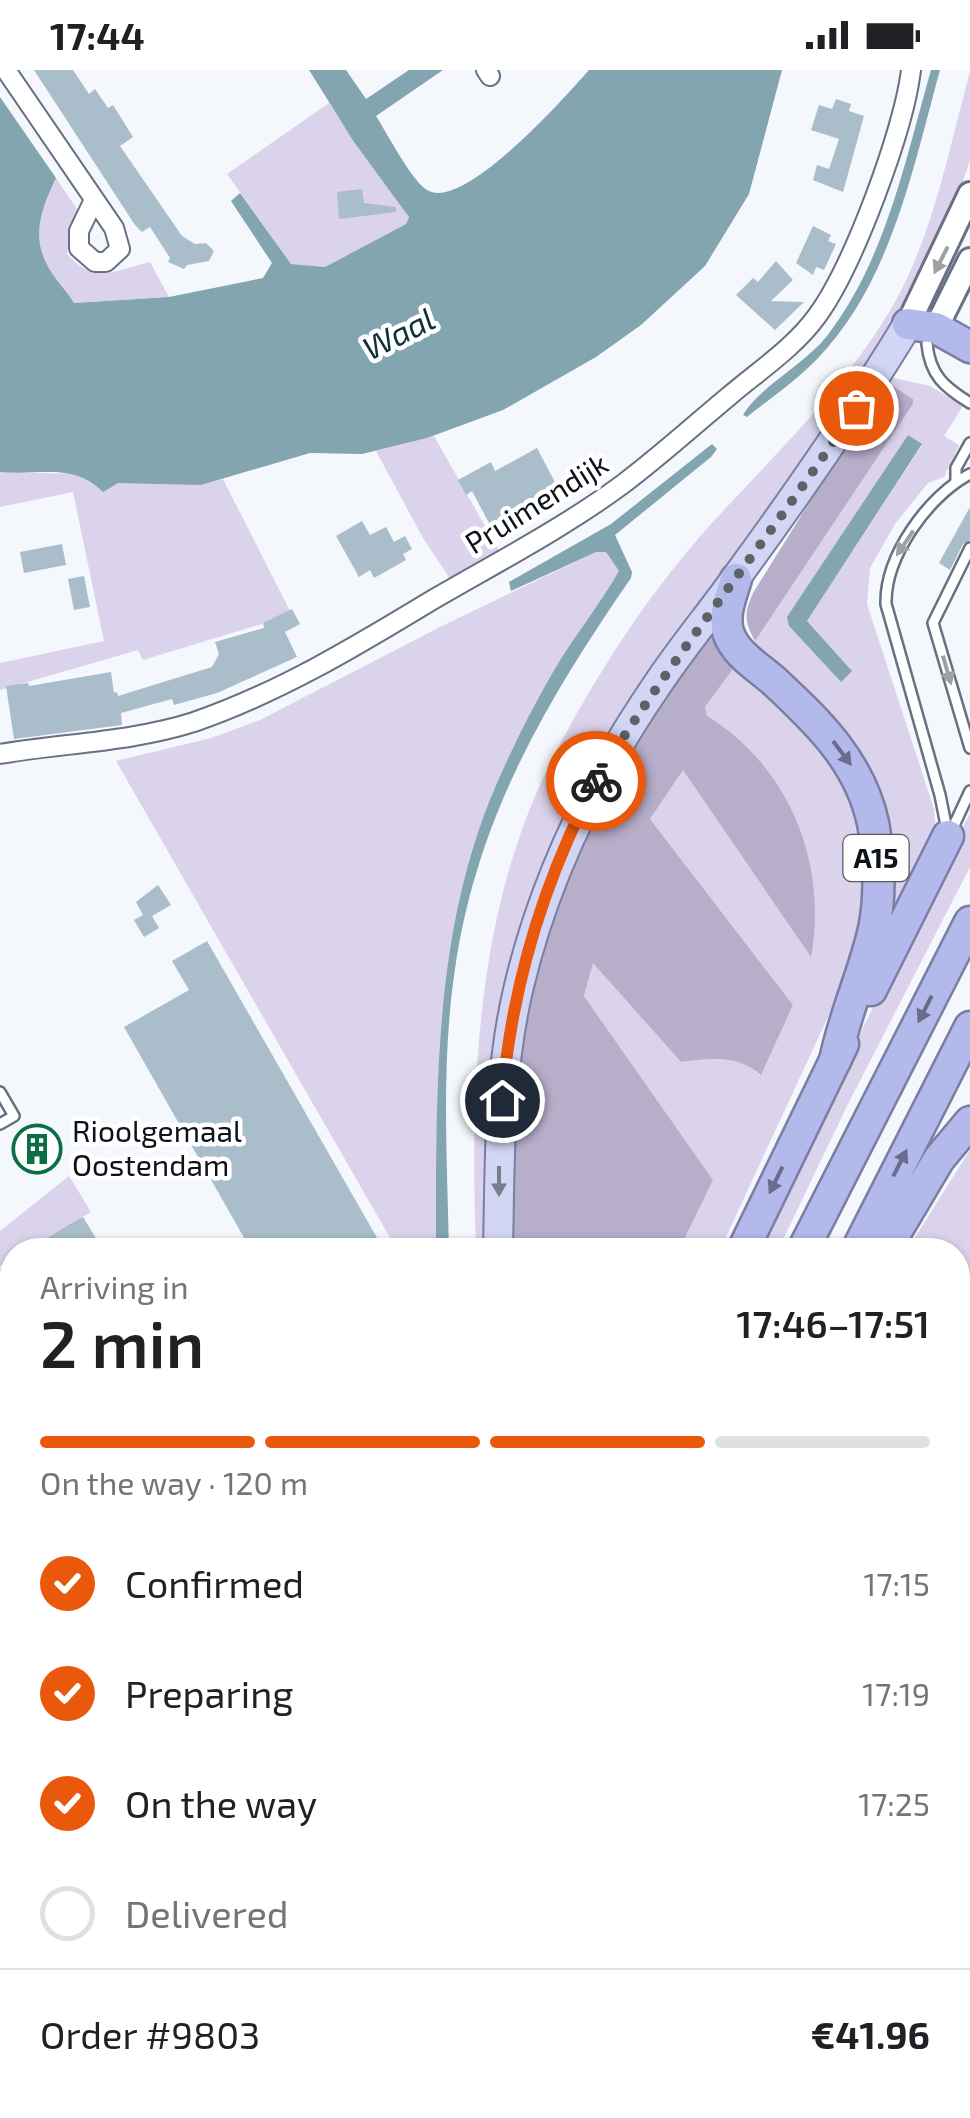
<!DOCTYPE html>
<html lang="en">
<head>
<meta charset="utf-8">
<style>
  :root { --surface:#fff; --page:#f6f6f6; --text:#202124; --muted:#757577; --line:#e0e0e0; --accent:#ea580c }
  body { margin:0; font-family:"Exo 2",sans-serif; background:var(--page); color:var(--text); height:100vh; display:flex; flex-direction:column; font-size:38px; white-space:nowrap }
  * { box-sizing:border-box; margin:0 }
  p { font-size:32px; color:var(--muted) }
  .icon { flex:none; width:55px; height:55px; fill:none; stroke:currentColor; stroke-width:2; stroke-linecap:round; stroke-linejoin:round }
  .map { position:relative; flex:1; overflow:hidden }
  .sheet { position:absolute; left:0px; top:1168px; width:970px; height:882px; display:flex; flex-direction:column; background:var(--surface); border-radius:40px 40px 0 0; box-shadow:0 2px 8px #0004 }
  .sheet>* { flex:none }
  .pin { position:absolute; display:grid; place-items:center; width:85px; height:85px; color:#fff; margin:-42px; border:5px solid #fff; border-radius:50%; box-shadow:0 2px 10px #0007 }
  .courier { position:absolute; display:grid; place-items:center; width:100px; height:100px; margin:-50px; border:8px solid #ea580c; border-radius:50%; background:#fff; color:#222; box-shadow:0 2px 12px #0007 }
  .head em { font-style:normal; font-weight:600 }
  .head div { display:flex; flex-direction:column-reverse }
  .head { display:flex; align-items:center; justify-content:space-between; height:170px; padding:0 40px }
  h1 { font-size:65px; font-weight:600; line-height:75px }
  .bar { display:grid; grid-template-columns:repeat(4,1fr); gap:15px 10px; align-content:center; height:120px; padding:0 40px }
  .bar i { height:12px; border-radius:8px; background:var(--line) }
  .bar .on { background:var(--accent) }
  .bar p { grid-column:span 4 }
  .line { display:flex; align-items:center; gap:25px; padding:0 40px; border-top:2px solid var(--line) }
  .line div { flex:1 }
  ol { padding:0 40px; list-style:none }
  li { display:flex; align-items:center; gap:30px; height:110px }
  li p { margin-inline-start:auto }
  li .icon { padding:10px; border-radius:50%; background:var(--accent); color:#fff; stroke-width:4 }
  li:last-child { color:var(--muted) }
  li i { width:55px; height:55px; border:5px solid var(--line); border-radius:50% }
  .status { display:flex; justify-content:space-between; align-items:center; height:70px; padding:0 50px; background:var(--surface); direction:ltr }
  .status svg { height:28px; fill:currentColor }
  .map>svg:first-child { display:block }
  .green { fill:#dbd3eb; fill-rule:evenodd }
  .forest { fill:#b7aeca }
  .water { fill:#82a5af }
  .building { fill:#a9bdcb }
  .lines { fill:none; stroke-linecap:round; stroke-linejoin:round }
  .lane-casing { stroke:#677183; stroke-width:14 }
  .street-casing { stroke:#677183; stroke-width:22 }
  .secondary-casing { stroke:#677183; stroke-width:28 }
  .primary-casing { stroke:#7a7ea1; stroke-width:32 }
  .highway-casing { stroke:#7a7ea1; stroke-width:35 }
  .lane { stroke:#fff; stroke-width:9 }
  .street { stroke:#fff; stroke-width:18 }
  .secondary { stroke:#fff; stroke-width:22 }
  .primary { stroke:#d2d5f3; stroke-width:28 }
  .highway { stroke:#b4b9eb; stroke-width:30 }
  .oneway { fill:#9ea0a3 }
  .oneway2 { fill:#696d8c }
  .oneway3 { fill:#797d90 }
  .done { stroke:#5e6267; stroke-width:10; stroke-dasharray:0 18 }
  .route { stroke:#ea580c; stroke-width:12 }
  .labels { text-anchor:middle; stroke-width:9; stroke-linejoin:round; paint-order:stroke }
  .shield { fill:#fff; stroke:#56585d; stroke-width:2.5 }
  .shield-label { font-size:28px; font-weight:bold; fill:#0d1118 }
  .street-label { font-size:30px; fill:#0d1118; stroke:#fff }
  .poi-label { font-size:30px; fill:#0d1118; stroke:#fff; text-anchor:start }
  .water-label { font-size:32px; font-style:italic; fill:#0c2f38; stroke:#fff }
</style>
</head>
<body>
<div class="status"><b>17:44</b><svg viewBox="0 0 49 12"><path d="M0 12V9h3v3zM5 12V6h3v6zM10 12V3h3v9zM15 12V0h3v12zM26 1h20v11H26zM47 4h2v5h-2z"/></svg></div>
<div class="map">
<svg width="970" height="2048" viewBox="0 0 970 2048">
  <rect width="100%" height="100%" fill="#f4f7fb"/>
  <!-- green -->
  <g class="green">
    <path d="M970 2V90L954 139 900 254 528 850 490 1180H476C470 1014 476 835 555 684 597 603 650 521 712 453 777 382 847 316 895 232 934 162 949 78 970 2Z"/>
    <polygon points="329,33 409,147 406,154 325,197 291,194 227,104"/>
    <path d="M56 108 79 142 71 154 67 184C94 215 114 201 150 192L169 227 74 233C67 221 57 212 50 200 30 167 41 139 56 108Z"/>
    <path d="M889 307 930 316 963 336 944 366 959 375 944 407 928 413 895 454 870 498 867 534 934 739 936 763 883 875 894 826 892 777 879 730 749 579 913 334V329L885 311ZM908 365 922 375 807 551 852 601 840 611 789 556Z"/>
    <polygon points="434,366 502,486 453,513 423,468 376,381"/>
    <path d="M0 402 78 404 106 417C142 401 185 422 223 409L292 545 143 590 138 580 0 620V593L104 571 73 422 0 437Z"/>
    <path d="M596 482H606L619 501C609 518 599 536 588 553 577 570 563 585 553 602 529 643 507 688 489 732 433 874 436 1029 436 1180H397L116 691 211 668 260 650 442 556Z"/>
    <path d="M741 588 849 711 865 764 868 811 858 869 827 949 720 1180H679L713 1110 584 926 593 892 681 992C710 988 737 985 760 1005L793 935 650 749 683 699 810 885 764 696 707 646 705 637Z"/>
    <polygon points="970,743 970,797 848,1034 778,1180 752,1180"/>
    <polygon points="970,1080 970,1330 958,1311 958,1180 907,1180"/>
    <polygon points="69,1106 91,1142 27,1180 12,1180 12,1188 0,1196 0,1161"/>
    <polygon points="958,1478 970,1492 970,1590 958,1597"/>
    <polygon points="12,2022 12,2038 105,2038 98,2048 0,2048 0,2037"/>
    <polygon points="504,2038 640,2038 648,2048 499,2048"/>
  </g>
  <!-- forest -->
  <g class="forest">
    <path d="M885 311 913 329V334L755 571C744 551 744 543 753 523Z"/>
    <path d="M708 561 741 588 705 637 707 646C790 697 828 794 811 887L683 700 650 749 793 935 761 1005C737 985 711 988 681 992L593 893 584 926 713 1110 679 1180H509L515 1043 525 941 546 856 605 713Z"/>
    <polygon points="958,1311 970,1330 968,1493 958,1478"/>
  </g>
  <!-- water -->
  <g class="water">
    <path d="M309 0H346L366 29 409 0H443L376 46C387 63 413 114 429 121 466 139 565 27 589 0H782L749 124 705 196 641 255 596 287 503 340 427 368 362 384 310 383 201 415 118 413 103 422C73 392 39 406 0 402V27L56 108C41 140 30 167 50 200 57 212 67 221 74 233L169 227 263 208 272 193 231 131 240 123 291 194 325 197 406 154 409 147 354 72Z"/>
    <path d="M931 0H940C913 98 891 212 818 288 797 310 771 328 747 347L743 345C759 317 804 295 827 266 886 189 905 91 931 0Z"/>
    <polygon points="908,365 922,374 807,551 852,601 841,612 789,556 787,547"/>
    <path d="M712 374 717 379 711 387 615 465 632 502 631 508C546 631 477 748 455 899 441 992 447 1087 449 1180H436C436 1029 433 874 489 732 507 688 529 643 553 602 573 568 599 536 619 501L606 482H596L511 521 509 512 611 454Z"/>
  </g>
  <!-- building -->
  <g class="building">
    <polygon points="34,0 73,0 89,24 95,19 108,38 113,35 133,67 120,76 182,166 195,174 206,173 214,181 209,191 187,195 184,199 168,192 170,188 150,157 142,162 135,155"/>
    <polygon points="836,29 851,34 849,41 864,46 843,122 813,110 817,95 829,99 839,69 811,60 819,35 832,39"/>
    <polygon points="362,119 364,133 396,137 396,142 339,149 337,122"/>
    <polygon points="813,156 831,165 828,171 836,174 824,200 816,197 813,205 796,193"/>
    <polygon points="776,191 793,210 771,231 804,232 775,260 736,225 753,208 758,212"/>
    <polygon points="537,378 557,416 490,455 472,421 466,425 458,410 491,392 495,401"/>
    <polygon points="970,437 970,470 963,474 950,500 939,493"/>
    <polygon points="362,451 370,465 386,457 394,472 405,466 412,479 403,484 406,490 374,508 370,500 359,507 336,466"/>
    <polygon points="62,474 66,495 24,503 20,482"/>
    <polygon points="84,506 90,537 74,540 68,509"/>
    <polygon points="292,539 300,554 285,562 297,587 217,623 174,635 172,629 121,643 122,655 14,669 6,616 28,613 29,616 111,602 114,623 117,622 118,626 212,597 219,584 215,572 264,558 263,553"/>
    <polygon points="158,815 171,835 152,846 159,858 144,867 134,850 143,845 136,832"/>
    <polygon points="207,871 384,1180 251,1180 124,957 189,920 172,891"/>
    <polygon points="83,1147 103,1180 28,1180 70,1154"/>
  </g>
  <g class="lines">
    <!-- lane casing -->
    <g class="lane-casing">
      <g id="lane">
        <path d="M927 274C930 305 944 317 970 333"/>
        <polyline points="956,411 956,398 970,373"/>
        <polyline points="970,478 933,553 970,678"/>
        <path d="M947 760 940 725 886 534C885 486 928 426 970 404"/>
        <polyline points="950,764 970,721"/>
        <polyline points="0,1022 14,1046 0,1054"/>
        <polyline points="570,2042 572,2048"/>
        <polyline points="310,2048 322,2038"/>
      </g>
    </g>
    <!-- street casing -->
    <g class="street-casing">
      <g id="street">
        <polyline points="6,0 114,158 120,179 106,192 95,192 79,178 79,161 94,130"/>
        <polyline points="486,0 490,6"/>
        <path d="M0 684C64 673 131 672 194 652 278 623 353 578 429 532 494 494 562 459 623 414 659 387 693 356 728 327 757 302 794 278 817 246 853 197 904 60 911 0"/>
        <polyline points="958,2000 970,1992"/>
        <polyline points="0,2021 12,2006"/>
        <polyline points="860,2048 884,2038"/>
      </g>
    </g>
    <!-- secondary casing -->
    <g class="secondary-casing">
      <g id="secondary">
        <polyline points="908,254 970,124"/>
        <polyline points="936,258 970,190"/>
      </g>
    </g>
    <!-- primary casing -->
    <g class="primary-casing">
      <g id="primary">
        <path d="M498 1180C500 1091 498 1003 519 916 545 807 594 707 657 615 682 577 712 542 738 505 798 423 855 341 908 254"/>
        <polyline points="958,1613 970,1605"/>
        <polyline points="958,1641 970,1635"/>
        <polyline points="106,2048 113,2038"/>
        <polyline points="157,2048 166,2038"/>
        <polyline points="189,2048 198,2038"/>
      </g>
    </g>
    <!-- highway casing -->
    <g class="highway-casing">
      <g id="highway">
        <polyline points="908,254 936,258 970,277"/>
        <path d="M736 509C731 526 723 544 728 562 735 584 758 597 774 611 818 652 860 692 873 753 879 785 881 826 874 859 864 904 844 945 835 991"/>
        <polyline points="871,920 948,766"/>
        <polyline points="743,1180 843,974"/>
        <polyline points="803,1180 970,852"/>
        <polyline points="857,1180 970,957"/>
        <polyline points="885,1180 939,1089 970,1052"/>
        <polyline points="403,2048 408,2038"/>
        <polyline points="453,2048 457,2038"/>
      </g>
    </g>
    <!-- lane -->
    <use href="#lane" class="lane"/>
    <!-- street -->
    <use href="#street" class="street"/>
    <!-- secondary -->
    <use href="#secondary" class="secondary"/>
    <!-- primary -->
    <use href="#primary" class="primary"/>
    <!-- highway -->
    <use href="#highway" class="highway"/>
  </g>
  <!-- one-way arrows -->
  <defs><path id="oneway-solid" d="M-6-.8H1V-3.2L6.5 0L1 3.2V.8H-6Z" transform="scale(2.5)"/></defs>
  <g class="oneway">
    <use href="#oneway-solid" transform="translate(941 190) rotate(117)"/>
    <use href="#oneway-solid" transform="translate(905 473) rotate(124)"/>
    <use href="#oneway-solid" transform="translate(947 600) rotate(74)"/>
  </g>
  <g class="oneway2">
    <use href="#oneway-solid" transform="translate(842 683) rotate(53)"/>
    <use href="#oneway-solid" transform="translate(925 939) rotate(117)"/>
    <use href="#oneway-solid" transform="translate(900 1093) rotate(-63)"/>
    <use href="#oneway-solid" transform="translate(776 1110) rotate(116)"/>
  </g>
  <use class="oneway3" href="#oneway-solid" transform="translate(499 1111) rotate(90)"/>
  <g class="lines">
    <!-- done -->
    <path class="done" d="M596 711C675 581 773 465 856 338"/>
    <!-- route -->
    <path class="route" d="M502 1030C511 919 544 810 596 711"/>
  </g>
  <!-- icons -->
  <defs>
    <g id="building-ring" transform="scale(2.5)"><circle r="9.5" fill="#fff" stroke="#0b6f45" stroke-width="1.5"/><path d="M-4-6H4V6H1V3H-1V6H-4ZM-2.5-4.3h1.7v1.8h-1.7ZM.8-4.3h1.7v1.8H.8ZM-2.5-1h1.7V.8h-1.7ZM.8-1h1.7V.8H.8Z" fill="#0b6f45"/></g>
  </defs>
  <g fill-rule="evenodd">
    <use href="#building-ring" x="37" y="1079"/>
  </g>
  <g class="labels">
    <!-- shield labels -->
    <rect class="shield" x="843.5" y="765" width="65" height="46" rx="8"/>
    <g class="shield-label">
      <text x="876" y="798">A15</text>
    </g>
    <!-- street labels -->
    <g class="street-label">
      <text transform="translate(537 434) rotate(-32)" y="10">Pruimendijk</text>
    </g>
    <!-- poi labels -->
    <g class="poi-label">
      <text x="72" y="1072">Rioolgemaal<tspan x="72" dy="34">Oostendam</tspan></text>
    </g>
    <!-- water labels -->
    <g class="water-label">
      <text transform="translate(399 264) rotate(-27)" y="11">Waal</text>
    </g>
  </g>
</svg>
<div class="pin" style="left:856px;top:338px;background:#ea580c"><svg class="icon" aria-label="bag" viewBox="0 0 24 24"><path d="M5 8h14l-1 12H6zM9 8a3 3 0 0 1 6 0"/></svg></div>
<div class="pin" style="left:502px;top:1030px;background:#1f2937"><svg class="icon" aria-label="home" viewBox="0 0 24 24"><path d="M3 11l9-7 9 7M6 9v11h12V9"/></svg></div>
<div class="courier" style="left:596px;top:711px"><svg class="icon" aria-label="bike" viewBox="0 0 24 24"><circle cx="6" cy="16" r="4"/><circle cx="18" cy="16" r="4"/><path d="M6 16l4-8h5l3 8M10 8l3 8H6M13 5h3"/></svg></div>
<section class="sheet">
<div class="head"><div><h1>2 min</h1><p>Arriving in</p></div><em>17:46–17:51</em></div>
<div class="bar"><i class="on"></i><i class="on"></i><i class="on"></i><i></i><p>On the way · 120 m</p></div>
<ol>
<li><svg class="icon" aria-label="check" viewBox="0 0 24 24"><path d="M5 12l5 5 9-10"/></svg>Confirmed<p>17:15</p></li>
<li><svg class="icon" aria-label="check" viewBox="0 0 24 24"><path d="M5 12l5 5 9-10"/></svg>Preparing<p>17:19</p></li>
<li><svg class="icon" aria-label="check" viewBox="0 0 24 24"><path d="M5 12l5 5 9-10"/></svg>On the way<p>17:25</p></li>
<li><i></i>Delivered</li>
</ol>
<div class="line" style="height:130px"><div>Order #9803</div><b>€41.96</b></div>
</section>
</div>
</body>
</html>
